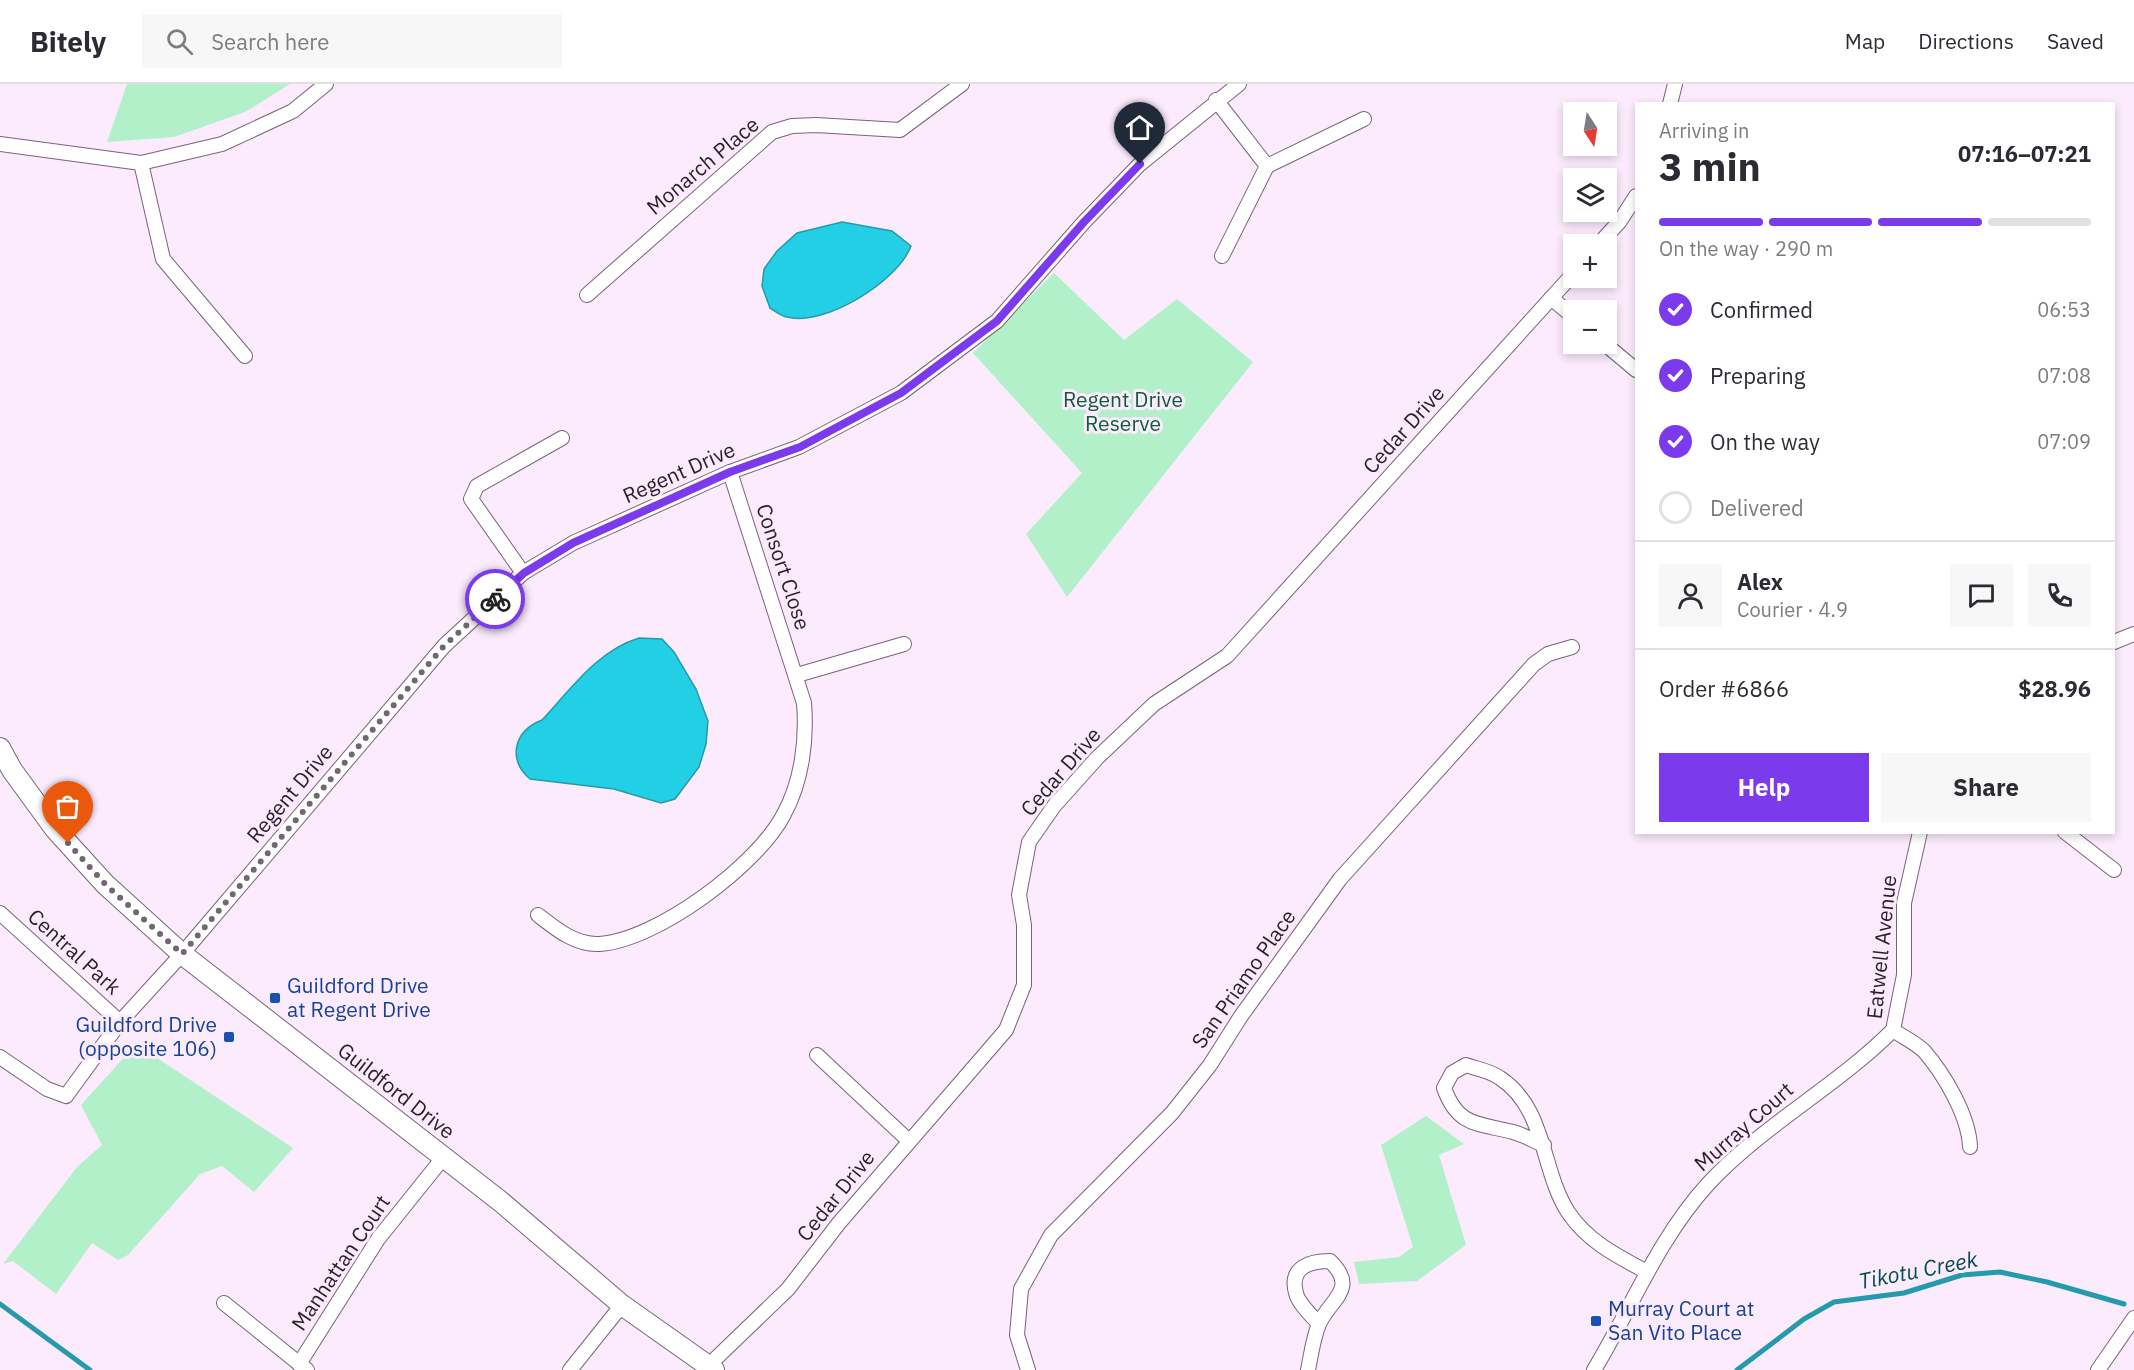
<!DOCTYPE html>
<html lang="en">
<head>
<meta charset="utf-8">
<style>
  :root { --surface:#fff; --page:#f7f7f7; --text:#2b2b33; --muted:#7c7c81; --line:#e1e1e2; --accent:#7c3aed }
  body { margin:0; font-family:"IBM Plex Sans",sans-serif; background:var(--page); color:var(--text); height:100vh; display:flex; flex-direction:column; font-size:22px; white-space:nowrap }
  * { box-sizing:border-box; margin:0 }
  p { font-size:20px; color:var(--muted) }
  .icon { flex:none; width:33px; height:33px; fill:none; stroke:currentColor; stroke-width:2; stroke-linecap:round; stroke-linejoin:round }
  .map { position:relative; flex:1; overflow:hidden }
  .side { position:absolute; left:1635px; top:18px; width:480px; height:732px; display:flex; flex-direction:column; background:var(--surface); border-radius:0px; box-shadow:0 3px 9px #0003 }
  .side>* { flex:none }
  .needle { width:39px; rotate:168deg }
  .tools { position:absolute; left:1563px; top:18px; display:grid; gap:12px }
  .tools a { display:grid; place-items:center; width:54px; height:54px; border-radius:0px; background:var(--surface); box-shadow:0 3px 9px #0003; font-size:30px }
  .pin { position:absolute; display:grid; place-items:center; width:51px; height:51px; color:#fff; margin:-62px -26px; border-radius:50% 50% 50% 0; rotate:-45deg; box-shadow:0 0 6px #0007 }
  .pin .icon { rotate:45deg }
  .courier { position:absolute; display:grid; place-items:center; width:60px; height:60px; margin:-30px; border:4px solid #7c3aed; border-radius:50%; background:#fff; color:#222; box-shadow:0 2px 8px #0007 }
  .head em { font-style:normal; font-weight:700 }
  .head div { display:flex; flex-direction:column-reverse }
  .head { display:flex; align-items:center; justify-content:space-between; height:102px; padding:0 24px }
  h1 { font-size:39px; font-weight:700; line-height:45px }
  .bar { display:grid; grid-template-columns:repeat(4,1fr); gap:9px 6px; align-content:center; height:72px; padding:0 24px }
  .bar i { height:8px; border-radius:4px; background:var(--line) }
  .bar .current { background:var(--accent) }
  .bar p { grid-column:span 4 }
  .line { display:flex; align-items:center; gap:15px; padding:0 24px; border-top:2px solid var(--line) }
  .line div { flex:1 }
  .round { display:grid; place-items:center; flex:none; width:63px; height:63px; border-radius:0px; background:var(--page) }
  ol { padding:0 24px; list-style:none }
  li { display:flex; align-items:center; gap:18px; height:66px }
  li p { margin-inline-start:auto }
  li .icon { padding:6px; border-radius:50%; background:var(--accent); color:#fff; stroke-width:4 }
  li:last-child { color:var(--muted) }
  li i { width:33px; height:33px; border:3px solid var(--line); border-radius:50% }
  .action { display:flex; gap:12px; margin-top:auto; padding:12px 24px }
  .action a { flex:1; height:69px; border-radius:0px; background:var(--accent); color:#fff; font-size:24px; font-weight:700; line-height:69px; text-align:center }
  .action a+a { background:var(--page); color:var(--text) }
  header { display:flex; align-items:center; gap:36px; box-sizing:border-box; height:84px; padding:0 30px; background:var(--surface); border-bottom:2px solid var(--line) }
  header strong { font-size:28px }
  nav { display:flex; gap:33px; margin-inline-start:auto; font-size:21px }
  .search { width:420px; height:54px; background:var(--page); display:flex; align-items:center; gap:15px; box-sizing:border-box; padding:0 21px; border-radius:0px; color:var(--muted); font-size:22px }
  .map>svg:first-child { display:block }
  .green { fill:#b1f0c9 }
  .water { fill:#23cfe4; stroke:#259aac; stroke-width:1.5 }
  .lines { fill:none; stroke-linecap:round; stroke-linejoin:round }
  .stream { stroke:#259aac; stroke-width:5 }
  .street-casing { stroke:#79637c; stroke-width:16 }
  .secondary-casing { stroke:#79637c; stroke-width:22 }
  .street { stroke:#fff; stroke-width:14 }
  .secondary { stroke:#fff; stroke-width:20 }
  .done { stroke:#726674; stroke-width:6; stroke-dasharray:0 10.8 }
  .route { stroke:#7c3aed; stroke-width:8 }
  .transit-dot { fill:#1a4fb4; stroke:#fbebfd; stroke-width:2 }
  .labels { text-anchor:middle; stroke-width:6; stroke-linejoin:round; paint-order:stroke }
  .street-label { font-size:21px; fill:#291f2a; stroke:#fbebfd }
  .park-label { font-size:21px; fill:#0d5e38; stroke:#fbebfd }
  .transit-label { font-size:21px; fill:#164399; stroke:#fbebfd; text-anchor:start }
  .water-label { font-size:22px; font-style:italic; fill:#044c54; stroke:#fbebfd }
</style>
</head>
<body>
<header>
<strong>Bitely</strong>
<div class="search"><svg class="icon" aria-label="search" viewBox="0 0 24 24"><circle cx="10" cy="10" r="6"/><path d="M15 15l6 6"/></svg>Search here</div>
<nav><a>Map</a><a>Directions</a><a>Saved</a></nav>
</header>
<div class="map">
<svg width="2134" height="1286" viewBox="0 0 2134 1286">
  <rect width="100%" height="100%" fill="#fbebfd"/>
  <!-- green -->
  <g class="green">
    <polygon points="127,0 290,0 245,28 174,53 107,58"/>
    <polygon points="1054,189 1124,256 1177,215 1253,278 1067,513 1026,450 1082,389 973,269"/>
    <polygon points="136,960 293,1064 254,1108 222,1082 200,1090 128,1171 118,1176 92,1159 56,1210 13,1177 3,1180 77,1083 102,1061 81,1021"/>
    <polygon points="1426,1032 1464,1060 1439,1071 1466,1161 1417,1197 1359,1200 1354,1178 1399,1173 1413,1163 1381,1061"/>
  </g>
  <!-- water -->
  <g class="water">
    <path d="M842 138 892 147 911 162C898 197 825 243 787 233 781 232 775 227 770 224L762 202 764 185 777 167 797 149Z"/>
    <path d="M639 554 662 555 674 568 696 605 708 637 706 660 699 683 675 715 661 719 614 705 530 695C507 675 514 647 542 636 571 605 597 567 639 554Z"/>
  </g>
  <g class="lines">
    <!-- stream -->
    <g class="stream">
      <polyline points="0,1220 90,1286"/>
      <polyline points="1737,1286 1804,1235 1834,1218 1904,1209 1962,1191 2000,1188 2047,1198 2124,1220"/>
    </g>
    <!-- street casing -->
    <g class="street-casing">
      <g id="street">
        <polyline points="1216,16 1267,82 1222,172"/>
        <polyline points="1670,20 1675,0"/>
        <polyline points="0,60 141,79 222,60 293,27 326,0"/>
        <polyline points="141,79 163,175 245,272"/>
        <polyline points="1267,82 1364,35"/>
        <polyline points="1599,160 1620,137 1636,112"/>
        <polyline points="587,211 772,48 792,42 816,41 900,46 962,0"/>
        <polyline points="1551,214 1574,233"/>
        <polyline points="1605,260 1636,286"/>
        <polyline points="523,489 471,415 477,402 562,354"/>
        <polyline points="2114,558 2134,550"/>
        <polyline points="797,591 904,560"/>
        <polyline points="2065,748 2114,786"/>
        <polyline points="0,829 120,938"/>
        <path d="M538 831C556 845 575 861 599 860 656 857 758 781 784 730 802 697 807 656 804 619L730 388"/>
        <polyline points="1893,946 1904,891 1904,819 1920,748"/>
        <path d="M1893 946C1903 953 1916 959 1924 967 1944 990 1969 1032 1970 1063"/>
        <polyline points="817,971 909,1057"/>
        <polyline points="0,973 47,1005 66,1012 120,938 182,870 444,562 523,489 573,459 730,388 799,363 901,309 997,237 1084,138 1140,80 1239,0"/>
        <path d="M1544 1061C1534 1057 1524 1051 1513 1048 1478 1039 1458 1043 1444 1004L1452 989 1466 981C1477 985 1491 987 1500 994 1546 1024 1541 1086 1568 1128 1587 1157 1617 1172 1647 1188"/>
        <polyline points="224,1219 307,1286"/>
        <polyline points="299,1280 378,1155 443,1074"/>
        <polyline points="709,1281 788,1205 839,1139 1006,946 1024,901 1024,841 1019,811 1025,779 1029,758 1054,722 1097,674 1154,620 1227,572 1574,189"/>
        <polyline points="570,1286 622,1221"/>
        <polyline points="1028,1286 1017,1251 1021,1205 1051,1151 1172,1029 1210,981 1241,932 1340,795 1534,580 1548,570 1572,563"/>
        <path d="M1308 1286C1311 1272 1313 1254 1319 1240 1330 1215 1359 1205 1330 1177 1310 1177 1289 1183 1296 1209 1298 1219 1312 1232 1319 1240"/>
        <path d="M1594 1286C1632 1223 1658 1155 1708 1100 1763 1041 1836 1003 1893 946"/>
        <polyline points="2098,1286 2134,1234"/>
      </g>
    </g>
    <!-- secondary casing -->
    <g class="secondary-casing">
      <polyline id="secondary" points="0,664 12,686 55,745 105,800 182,870 500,1117 622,1221 714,1286"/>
    </g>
    <!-- street -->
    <use href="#street" class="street"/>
    <!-- secondary -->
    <use href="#secondary" class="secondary"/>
  </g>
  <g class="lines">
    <!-- done -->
    <polyline class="done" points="68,759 105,800 182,870 444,562 495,515"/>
    <!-- route -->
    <polyline class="route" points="495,515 524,489 573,459 730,388 800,363 901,309 997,237 1084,138 1140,80"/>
  </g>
  <!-- markers -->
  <g class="transit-dot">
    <rect x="269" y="908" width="12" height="12" rx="3"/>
    <rect x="223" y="947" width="12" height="12" rx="3"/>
    <rect x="1590" y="1231" width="12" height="12" rx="3"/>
  </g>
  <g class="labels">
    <!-- street labels -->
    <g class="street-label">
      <text transform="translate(703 82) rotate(-40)" y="7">Monarch Place</text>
      <text transform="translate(1404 346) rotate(-48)" y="7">Cedar Drive</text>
      <text transform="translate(679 389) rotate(-24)" y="7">Regent Drive</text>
      <text transform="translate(783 483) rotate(72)" y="7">Consort Close</text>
      <text transform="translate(1061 688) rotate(-49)" y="7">Cedar Drive</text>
      <text transform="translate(290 710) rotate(-50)" y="7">Regent Drive</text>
      <text transform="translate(1882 863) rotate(-84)" y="7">Eatwell Avenue</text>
      <text transform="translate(74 868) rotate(42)" y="7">Central Park</text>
      <text transform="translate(1244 895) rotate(-55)" y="7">San Priamo Place</text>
      <text transform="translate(396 1007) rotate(38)" y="7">Guildford Drive</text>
      <text transform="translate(1744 1043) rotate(-41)" y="7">Murray Court</text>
      <text transform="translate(836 1112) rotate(-51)" y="7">Cedar Drive</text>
      <text transform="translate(341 1179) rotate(-56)" y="7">Manhattan Court</text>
    </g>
    <!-- park labels -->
    <g class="park-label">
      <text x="1123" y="323">Regent Drive<tspan x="1123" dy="24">Reserve</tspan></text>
    </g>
    <!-- transit labels -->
    <g class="transit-label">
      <text x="287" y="909">Guildford Drive<tspan x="287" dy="24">at Regent Drive</tspan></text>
      <text x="217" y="948" text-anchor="end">Guildford Drive<tspan x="217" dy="24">(opposite 106)</tspan></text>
      <text x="1608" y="1232">Murray Court at<tspan x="1608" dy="24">San Vito Place</tspan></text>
    </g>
    <!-- water labels -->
    <g class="water-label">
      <text transform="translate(1918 1186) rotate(-11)" y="8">Tikotu Creek</text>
    </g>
  </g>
</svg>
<div class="tools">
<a><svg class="needle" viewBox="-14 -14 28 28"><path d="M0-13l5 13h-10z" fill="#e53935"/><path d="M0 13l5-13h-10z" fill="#7c7c81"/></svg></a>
<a><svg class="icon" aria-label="layers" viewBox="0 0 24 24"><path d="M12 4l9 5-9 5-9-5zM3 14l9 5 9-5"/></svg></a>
<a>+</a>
<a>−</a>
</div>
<div class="pin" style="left:68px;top:759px;background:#ea580c"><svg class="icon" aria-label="bag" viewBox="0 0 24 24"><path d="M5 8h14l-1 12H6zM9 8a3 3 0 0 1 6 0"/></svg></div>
<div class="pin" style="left:1140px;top:80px;background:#1f2937"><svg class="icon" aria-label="home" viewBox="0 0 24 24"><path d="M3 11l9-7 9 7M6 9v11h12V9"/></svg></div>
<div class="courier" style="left:495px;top:515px"><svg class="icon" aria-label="bike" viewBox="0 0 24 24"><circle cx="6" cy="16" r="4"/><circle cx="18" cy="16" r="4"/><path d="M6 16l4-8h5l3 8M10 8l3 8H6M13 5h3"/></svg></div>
<section class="side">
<div class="head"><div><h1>3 min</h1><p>Arriving in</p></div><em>07:16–07:21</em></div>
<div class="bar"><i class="current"></i><i class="current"></i><i class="current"></i><i></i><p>On the way · 290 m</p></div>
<ol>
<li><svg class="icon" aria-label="check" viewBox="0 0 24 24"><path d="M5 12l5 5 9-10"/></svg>Confirmed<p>06:53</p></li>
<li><svg class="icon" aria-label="check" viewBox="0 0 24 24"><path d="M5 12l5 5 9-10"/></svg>Preparing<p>07:08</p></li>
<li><svg class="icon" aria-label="check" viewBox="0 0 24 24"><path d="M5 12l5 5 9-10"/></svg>On the way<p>07:09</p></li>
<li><i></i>Delivered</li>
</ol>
<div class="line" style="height:108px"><a class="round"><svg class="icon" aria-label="person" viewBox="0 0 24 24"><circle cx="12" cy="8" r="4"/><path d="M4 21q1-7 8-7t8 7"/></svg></a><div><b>Alex</b><p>Courier · 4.9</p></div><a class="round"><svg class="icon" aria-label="chat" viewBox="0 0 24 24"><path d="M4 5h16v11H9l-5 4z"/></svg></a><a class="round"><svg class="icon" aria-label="phone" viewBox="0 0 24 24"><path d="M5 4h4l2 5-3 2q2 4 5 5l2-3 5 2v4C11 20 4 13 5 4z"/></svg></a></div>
<div class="line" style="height:78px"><div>Order #6866</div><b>$28.96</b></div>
<div class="action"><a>Help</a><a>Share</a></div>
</section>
</div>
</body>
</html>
